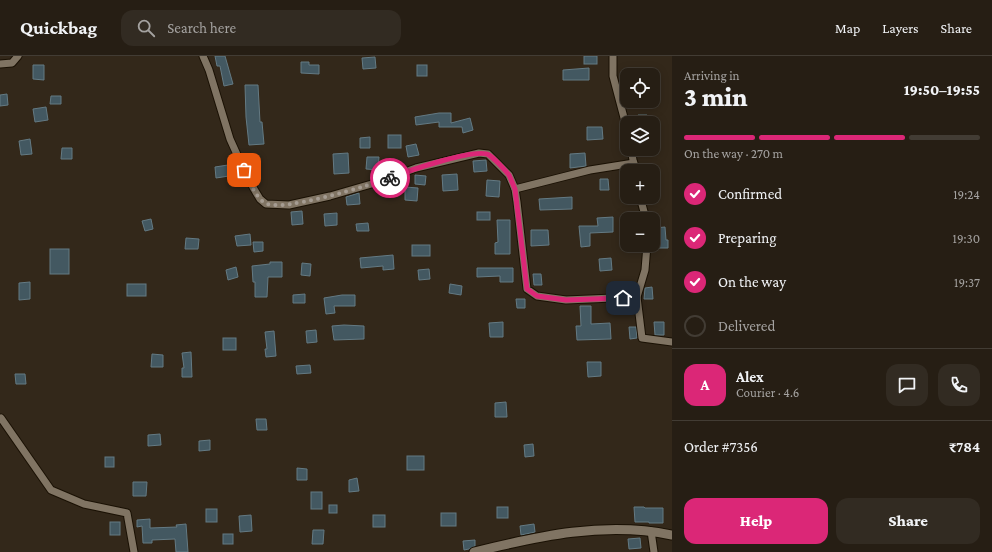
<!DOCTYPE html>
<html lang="en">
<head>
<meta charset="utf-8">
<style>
  :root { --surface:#261e14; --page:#322b22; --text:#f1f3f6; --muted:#a4a2a0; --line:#423c34; --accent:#db2777 }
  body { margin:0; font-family:"Crimson Pro",serif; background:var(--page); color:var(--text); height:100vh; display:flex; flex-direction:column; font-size:15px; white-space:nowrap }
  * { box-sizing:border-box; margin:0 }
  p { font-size:13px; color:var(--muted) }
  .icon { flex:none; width:22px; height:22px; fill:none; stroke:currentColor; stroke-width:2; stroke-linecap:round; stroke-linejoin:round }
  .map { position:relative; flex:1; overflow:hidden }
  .sheet { display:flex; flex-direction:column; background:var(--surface); width:320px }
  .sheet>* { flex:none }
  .buttons { position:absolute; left:620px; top:12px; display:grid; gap:8px }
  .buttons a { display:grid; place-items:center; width:40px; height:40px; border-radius:8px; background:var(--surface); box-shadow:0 2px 10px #0003,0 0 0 1px var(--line); font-size:20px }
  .pin { position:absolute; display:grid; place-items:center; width:34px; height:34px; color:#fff; margin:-17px; border-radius:8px; box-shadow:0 2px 6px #0006 }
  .courier { position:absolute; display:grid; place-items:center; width:40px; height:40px; margin:-20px; border:3px solid #db2777; border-radius:50%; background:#fff; color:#222; box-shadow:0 1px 5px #0007 }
  .head em { font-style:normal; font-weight:800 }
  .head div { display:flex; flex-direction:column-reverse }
  .head { display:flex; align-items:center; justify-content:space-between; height:68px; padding:0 12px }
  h1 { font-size:26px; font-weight:800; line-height:30px }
  .bar { display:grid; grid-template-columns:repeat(4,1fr); gap:6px 4px; align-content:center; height:48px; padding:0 12px }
  .bar i { height:5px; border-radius:3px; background:var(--line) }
  .bar .current { background:var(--accent) }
  .bar p { grid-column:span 4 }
  .line { display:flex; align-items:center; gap:10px; padding:0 12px; border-top:1px solid var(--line) }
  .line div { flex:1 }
  .round { display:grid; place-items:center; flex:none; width:42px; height:42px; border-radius:12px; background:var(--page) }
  ol { padding:0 12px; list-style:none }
  li { display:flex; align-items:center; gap:12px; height:44px }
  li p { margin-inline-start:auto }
  li .icon { padding:4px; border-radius:50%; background:var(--accent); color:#fff; stroke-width:4 }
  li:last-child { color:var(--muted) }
  li i { width:22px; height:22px; border:2px solid var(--line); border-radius:50% }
  .button { display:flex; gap:8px; margin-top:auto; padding:8px 12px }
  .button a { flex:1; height:46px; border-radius:12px; background:var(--accent); color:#fff; font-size:16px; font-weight:800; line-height:46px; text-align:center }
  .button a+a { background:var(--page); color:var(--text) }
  header { display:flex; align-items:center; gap:24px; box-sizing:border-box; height:56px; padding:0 20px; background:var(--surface); border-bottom:1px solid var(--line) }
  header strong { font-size:19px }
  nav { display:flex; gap:22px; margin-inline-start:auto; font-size:14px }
  .search { width:280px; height:36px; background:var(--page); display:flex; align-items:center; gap:10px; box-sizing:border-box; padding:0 14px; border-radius:12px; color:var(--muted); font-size:15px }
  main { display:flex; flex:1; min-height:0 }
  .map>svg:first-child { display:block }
  .building { fill:#435861; stroke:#647a83 }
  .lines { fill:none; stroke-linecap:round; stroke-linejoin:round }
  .minor-casing { stroke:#1a1104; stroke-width:9 }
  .tertiary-casing { stroke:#1a1104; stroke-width:11 }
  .minor { stroke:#807463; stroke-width:7 }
  .tertiary { stroke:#807463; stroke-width:9 }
  .done { stroke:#a59c92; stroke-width:4; stroke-dasharray:0 7.2 }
  .route { stroke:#db2777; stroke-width:5 }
</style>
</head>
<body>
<header>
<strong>Quickbag</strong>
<div class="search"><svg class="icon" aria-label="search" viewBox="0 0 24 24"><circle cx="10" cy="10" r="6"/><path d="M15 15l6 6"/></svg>Search here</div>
<nav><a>Map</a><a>Layers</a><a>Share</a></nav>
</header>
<main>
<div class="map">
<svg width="672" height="496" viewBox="0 0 672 496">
  <rect width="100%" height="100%" fill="#33281a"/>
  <!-- building -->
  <g class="building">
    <polygon points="215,0 225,0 233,28 224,30 220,10 217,10"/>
    <rect x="584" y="0" width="13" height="8"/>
    <polygon points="375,1 376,12 363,13 362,2"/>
    <polygon points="301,6 309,6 309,9 319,9 319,18 301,17"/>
    <polygon points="33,9 44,9 44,24 33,23"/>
    <rect x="417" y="9" width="10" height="11"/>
    <polygon points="589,12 589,24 563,24 563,14"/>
    <polygon points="245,29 258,29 260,66 262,66 264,88 249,89 246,61"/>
    <polygon points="7,38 8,49 0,50 0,39"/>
    <polygon points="51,40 61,40 61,48 50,48"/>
    <polygon points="46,51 48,64 35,66 33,53"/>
    <polygon points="439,57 451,57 451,67 470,62 473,74 463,77 462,71 439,71 439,66 416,69 415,61"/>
    <polygon points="638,59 647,59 648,67 639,67"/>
    <polygon points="587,71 602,71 603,83 587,84"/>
    <rect x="388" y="79" width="13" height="13"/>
    <polygon points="370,81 370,92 360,92 360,82"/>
    <polygon points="30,83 32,98 21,99 19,85"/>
    <polygon points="416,88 419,99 408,101 406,90"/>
    <polygon points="62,92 72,92 72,103 61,103"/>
    <polygon points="348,97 349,117 334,118 333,98"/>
    <polygon points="585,97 586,110 570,112 570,98"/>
    <polygon points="367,101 379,101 378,114 366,113"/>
    <polygon points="486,104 487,115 474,116 473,105"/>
    <polygon points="228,109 229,120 216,122 215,111"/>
    <polygon points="457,118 458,134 443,135 442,119"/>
    <polygon points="415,119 426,120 425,129 415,128"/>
    <polygon points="600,123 608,123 609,134 600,134"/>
    <polygon points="487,124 500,125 499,141 486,140"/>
    <polygon points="405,131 418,132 417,145 405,144"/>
    <polygon points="359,137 360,148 347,149 346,141"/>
    <polygon points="572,141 572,153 540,154 539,143"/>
    <polygon points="302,155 303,168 292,169 291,156"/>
    <rect x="477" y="156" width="13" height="8"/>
    <polygon points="337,157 337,169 325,170 324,158"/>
    <polygon points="613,161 613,176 590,177 590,190 581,191 579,170 598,170 597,162"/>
    <polygon points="151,163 153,173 145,175 142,165"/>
    <polygon points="497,164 510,164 510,198 495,198 495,187 498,186"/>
    <polygon points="368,167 369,175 357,175 356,168"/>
    <polygon points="665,171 666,184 668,184 668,192 659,192 658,180 656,180 655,172"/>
    <polygon points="531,174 548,174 549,189 531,190"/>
    <polygon points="250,178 251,189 237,190 235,180"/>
    <polygon points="186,182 199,183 198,193 185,193"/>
    <polygon points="253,186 263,186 263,195 254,196"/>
    <rect x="412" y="189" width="18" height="11"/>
    <rect x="50" y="193" width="19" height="25"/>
    <polygon points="393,199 394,213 383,214 383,210 361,212 360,202"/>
    <polygon points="611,202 612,214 600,215 599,203"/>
    <polygon points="270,206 282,206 282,221 268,221 267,241 255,241 255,226 253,226 252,210 270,208"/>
    <polygon points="302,207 311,208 310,220 301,219"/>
    <polygon points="236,211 238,221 228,224 226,214"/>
    <polygon points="477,212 513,212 513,226 500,226 500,220 477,221"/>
    <polygon points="429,213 430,223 419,224 418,214"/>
    <polygon points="533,218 541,218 542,229 534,229"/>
    <polygon points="30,226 30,243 19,244 19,227"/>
    <rect x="127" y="228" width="19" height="12"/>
    <polygon points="450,228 462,230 461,239 449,237"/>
    <polygon points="652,231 653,243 644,243 645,232"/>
    <polygon points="305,238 305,247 293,247 293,239"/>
    <polygon points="342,239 355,239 355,250 334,250 335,257 326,258 324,242"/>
    <polygon points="516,243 525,243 525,252 517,252"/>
    <polygon points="580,250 591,250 591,268 610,267 611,283 577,284 576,270 581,270"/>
    <polygon points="503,266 503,281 490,281 489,267"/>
    <polygon points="654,266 664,266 664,279 655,279"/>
    <polygon points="344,269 364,270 364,283 334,284 332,270"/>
    <polygon points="629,271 636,271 637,282 630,283"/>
    <polygon points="316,274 317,286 307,287 306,275"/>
    <polygon points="274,275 276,300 266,301 265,293 267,293 265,276"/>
    <rect x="223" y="282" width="13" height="12"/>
    <polygon points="191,296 192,321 182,321 182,312 184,312 182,297"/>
    <polygon points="152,298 163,299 163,311 151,311"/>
    <polygon points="587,306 601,306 601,320 588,321"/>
    <polygon points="310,309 311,317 297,318 296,310"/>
    <polygon points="15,318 25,318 26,328 16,328"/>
    <polygon points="506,346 507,361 495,361 495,347"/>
    <polygon points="256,363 266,363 267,374 257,374"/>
    <polygon points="160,378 161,389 148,390 148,379"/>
    <polygon points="210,384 210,394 199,395 199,385"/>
    <polygon points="533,388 534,400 525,401 524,389"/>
    <rect x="407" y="400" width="17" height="14"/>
    <rect x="105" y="401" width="9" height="10"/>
    <polygon points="297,412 307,413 307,424 297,424"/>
    <polygon points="357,422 359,435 349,436 349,424"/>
    <polygon points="133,426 147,426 146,440 133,440"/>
    <rect x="311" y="436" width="11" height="17"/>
    <rect x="329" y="449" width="8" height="8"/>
    <rect x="497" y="451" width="11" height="11"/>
    <polygon points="634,451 644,451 645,452 663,452 663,467 649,467 649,466 635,466"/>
    <rect x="206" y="453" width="11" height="13"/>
    <rect x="441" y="457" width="15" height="13"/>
    <polygon points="251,459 252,475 240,476 239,460"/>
    <rect x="373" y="459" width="12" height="12"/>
    <polygon points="150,463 150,472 177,471 176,469 186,468 188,496 176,496 175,483 152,484 152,487 143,487 142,470 137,471 137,464"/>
    <rect x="110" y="466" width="10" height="13"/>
    <polygon points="534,468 535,476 521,479 520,470"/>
    <polygon points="313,474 324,474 323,488 312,488"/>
    <rect x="223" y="478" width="10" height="10"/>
    <polygon points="640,482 641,492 629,493 628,483"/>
    <polygon points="475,484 475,490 469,493 464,494 463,485"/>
  </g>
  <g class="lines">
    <!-- minor casing -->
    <g class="minor-casing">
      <g id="minor">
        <polyline points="203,0 209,14 230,83 244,114 254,133 260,143 266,148 289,149 330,140 375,127 416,112 479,97 488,98 509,119 515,133 517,146 527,233 537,240 566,244 637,241"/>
        <polyline points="613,0 613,20 627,73"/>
        <polyline points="0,8 12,7 18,0"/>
        <polyline points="631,93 635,115"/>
        <polyline points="515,133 590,114 634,107"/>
        <polyline points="640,141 646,163"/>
        <polyline points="647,189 645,214 637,241 642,282 672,286"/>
        <polyline points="1,362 51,434 84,448 127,457 134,496"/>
        <polyline points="651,475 654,496"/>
      </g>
    </g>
    <!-- tertiary casing -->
    <g class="tertiary-casing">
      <path id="tertiary" d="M474 496C539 480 605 465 672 479"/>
    </g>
    <!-- minor -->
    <use href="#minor" class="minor"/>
    <!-- tertiary -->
    <use href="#tertiary" class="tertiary"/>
  </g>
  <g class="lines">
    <!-- done -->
    <path class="done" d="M244 114C249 124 255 141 265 147 281 157 370 129 390 122"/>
    <!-- route -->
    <path class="route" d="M390 122C405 116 477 91 489 99 494 102 505 114 509 119 511 123 513 129 515 133L527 233 537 240 566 244 623 242"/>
  </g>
</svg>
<div class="buttons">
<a><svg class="icon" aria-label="locate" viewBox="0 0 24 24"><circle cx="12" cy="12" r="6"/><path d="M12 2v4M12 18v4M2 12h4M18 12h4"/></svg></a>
<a><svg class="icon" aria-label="layers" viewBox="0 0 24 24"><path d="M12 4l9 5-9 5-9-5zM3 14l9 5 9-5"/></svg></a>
<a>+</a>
<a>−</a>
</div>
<div class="pin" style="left:244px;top:114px;background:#ea580c"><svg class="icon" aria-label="bag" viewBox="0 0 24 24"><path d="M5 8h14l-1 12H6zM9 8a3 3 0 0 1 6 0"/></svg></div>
<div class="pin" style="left:623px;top:242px;background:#1f2937"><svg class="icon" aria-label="home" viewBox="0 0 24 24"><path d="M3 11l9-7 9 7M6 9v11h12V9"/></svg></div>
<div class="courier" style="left:390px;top:122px"><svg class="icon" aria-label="bike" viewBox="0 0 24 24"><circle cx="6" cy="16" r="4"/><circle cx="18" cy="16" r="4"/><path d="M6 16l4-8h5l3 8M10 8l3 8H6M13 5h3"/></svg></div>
</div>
<section class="sheet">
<div class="head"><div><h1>3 min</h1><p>Arriving in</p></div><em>19:50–19:55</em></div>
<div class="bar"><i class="current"></i><i class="current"></i><i class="current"></i><i></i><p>On the way · 270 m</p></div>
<ol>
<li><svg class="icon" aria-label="check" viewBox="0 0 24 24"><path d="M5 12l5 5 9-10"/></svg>Confirmed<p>19:24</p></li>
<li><svg class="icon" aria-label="check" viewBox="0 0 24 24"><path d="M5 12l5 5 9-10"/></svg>Preparing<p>19:30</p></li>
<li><svg class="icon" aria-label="check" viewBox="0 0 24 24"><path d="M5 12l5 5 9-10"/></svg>On the way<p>19:37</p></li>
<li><i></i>Delivered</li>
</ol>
<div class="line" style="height:72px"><b class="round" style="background:var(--accent);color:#fff">A</b><div><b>Alex</b><p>Courier · 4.6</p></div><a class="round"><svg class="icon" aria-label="chat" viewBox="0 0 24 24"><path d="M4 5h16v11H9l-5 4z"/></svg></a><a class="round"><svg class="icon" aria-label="phone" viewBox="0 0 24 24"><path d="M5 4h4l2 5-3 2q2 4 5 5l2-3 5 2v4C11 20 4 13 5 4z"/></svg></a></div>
<div class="line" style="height:52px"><div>Order #7356</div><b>₹784</b></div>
<div class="button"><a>Help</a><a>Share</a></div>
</section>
</main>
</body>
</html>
